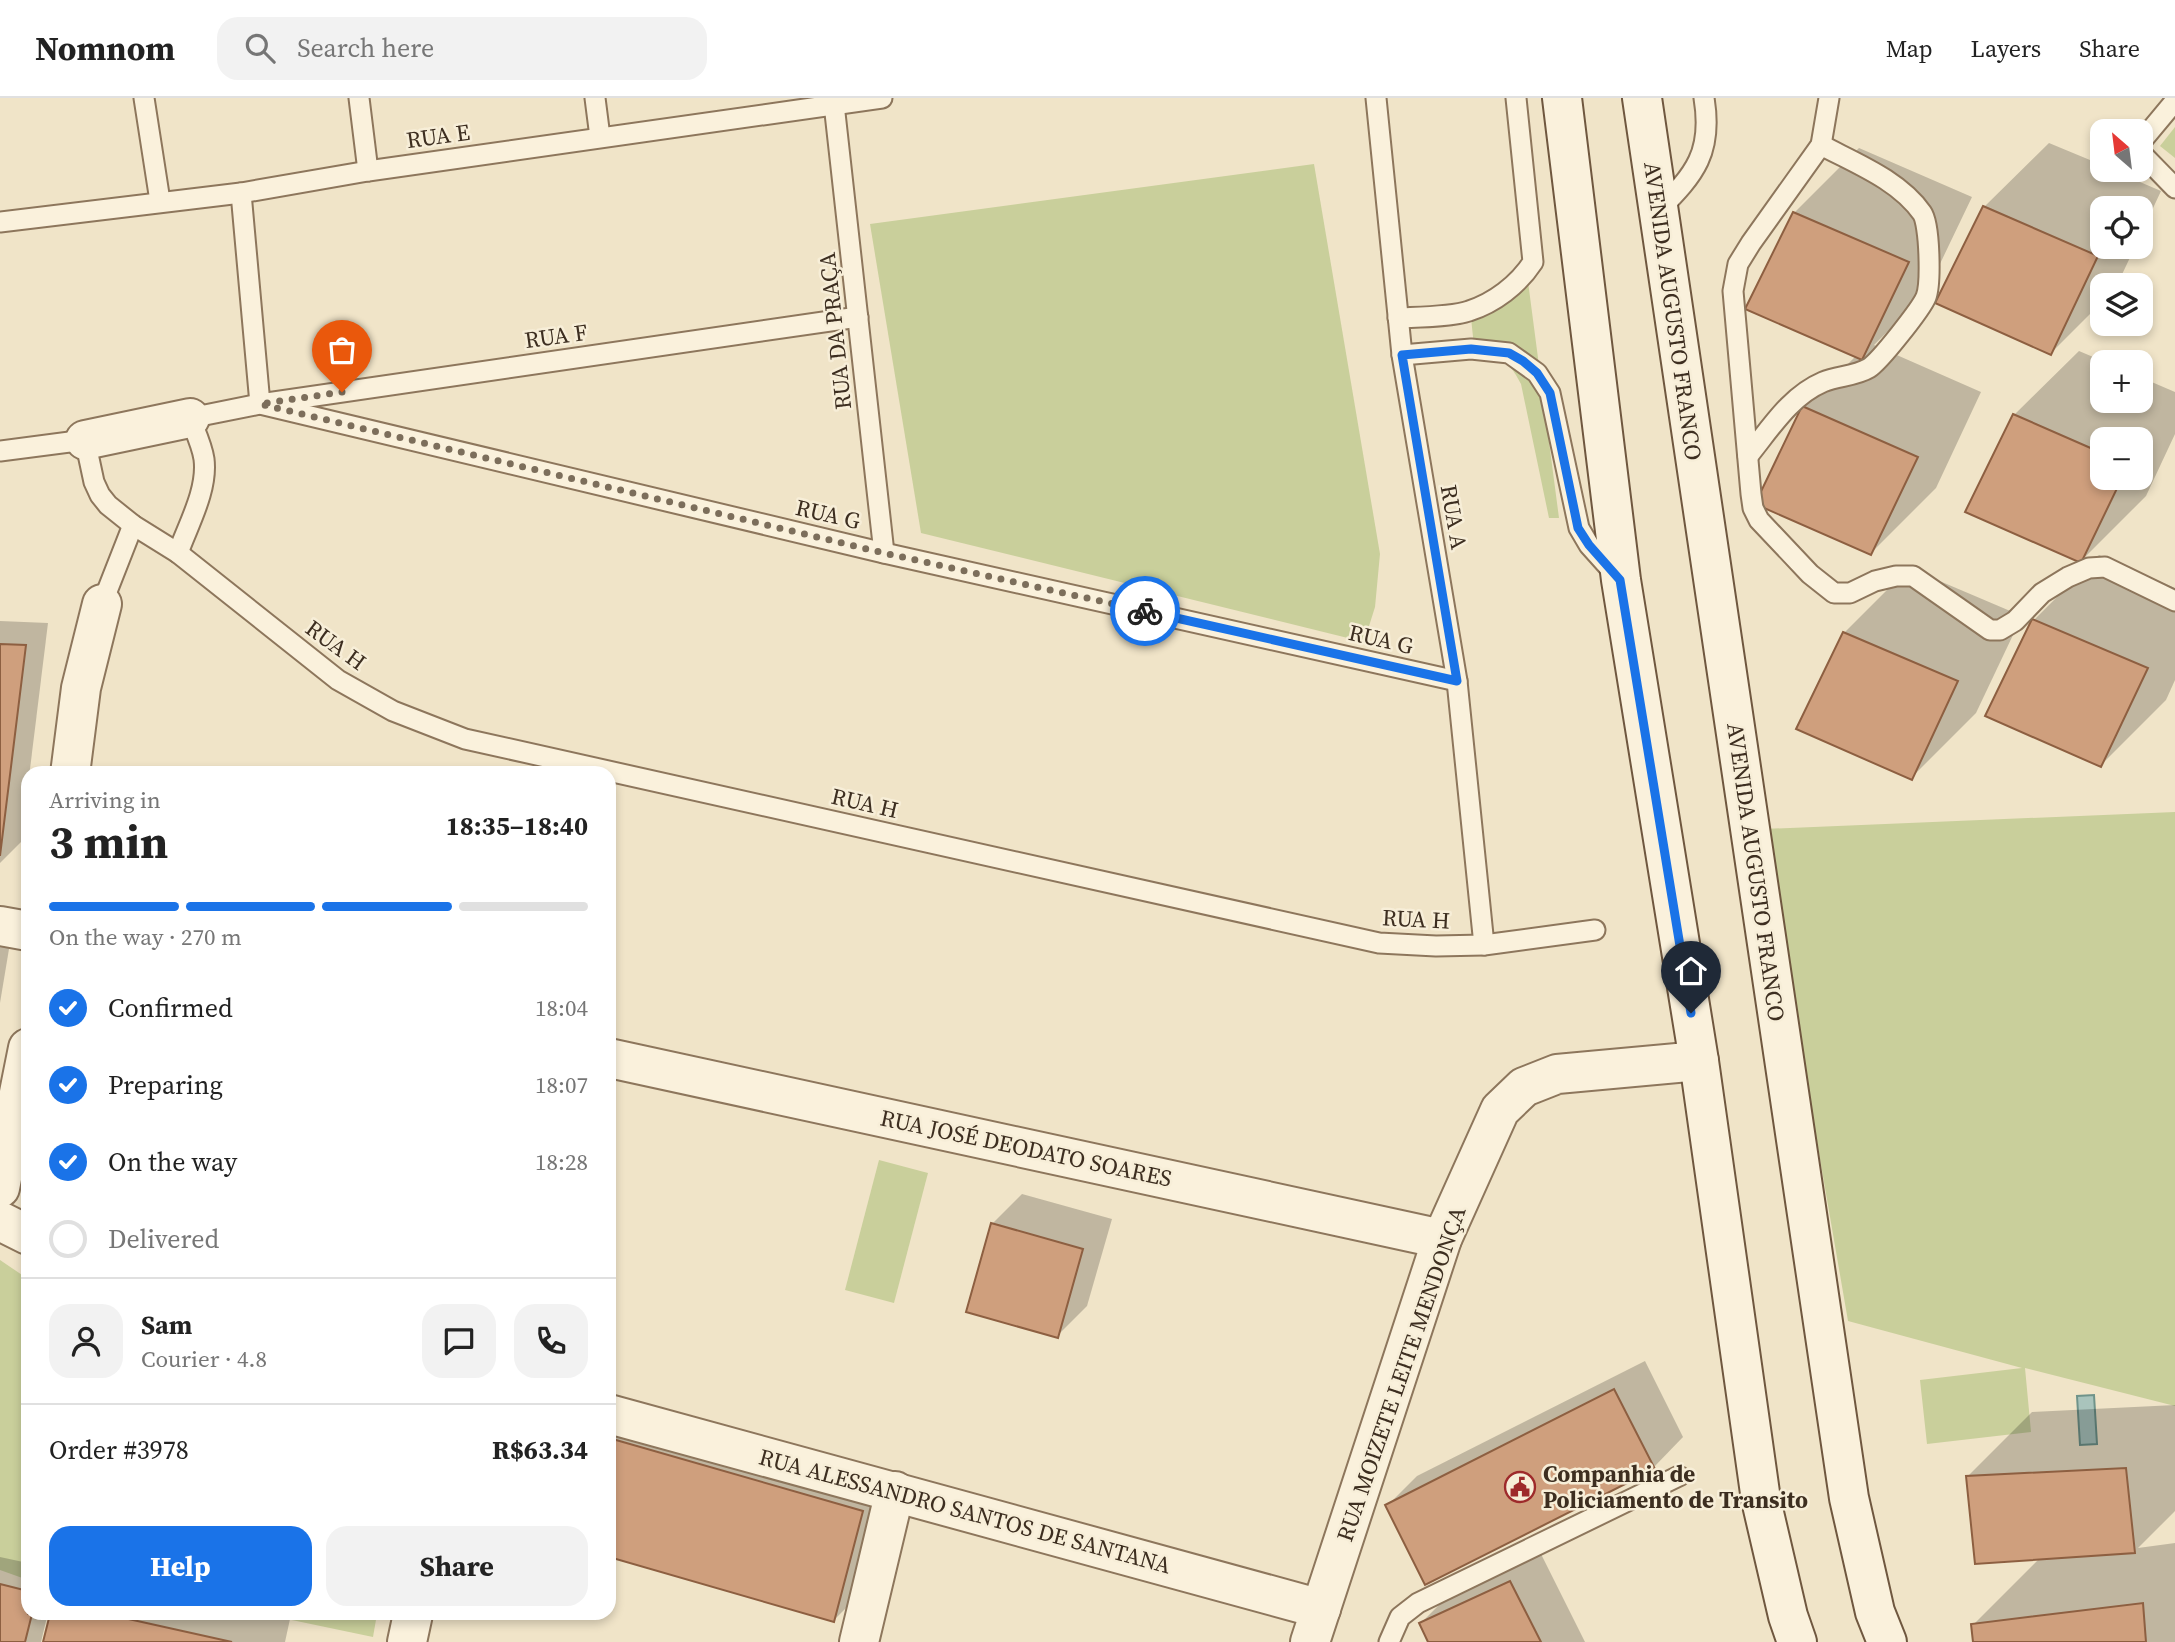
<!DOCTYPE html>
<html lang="en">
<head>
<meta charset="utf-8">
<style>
  :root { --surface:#fff; --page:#f2f2f2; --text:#222; --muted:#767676; --line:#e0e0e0; --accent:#1a73e8 }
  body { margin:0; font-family:"Source Serif 4",serif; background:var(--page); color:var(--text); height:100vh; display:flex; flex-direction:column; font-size:26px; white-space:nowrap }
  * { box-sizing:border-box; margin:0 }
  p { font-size:23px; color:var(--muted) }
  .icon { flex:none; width:38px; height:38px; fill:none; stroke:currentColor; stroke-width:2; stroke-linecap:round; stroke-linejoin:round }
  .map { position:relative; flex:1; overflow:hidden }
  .panel { position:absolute; left:21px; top:668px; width:595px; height:854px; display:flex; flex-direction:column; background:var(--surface); border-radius:21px; box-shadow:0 4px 10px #0003 }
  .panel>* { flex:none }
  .needle { width:46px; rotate:332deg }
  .tools { position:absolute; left:2090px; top:21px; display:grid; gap:14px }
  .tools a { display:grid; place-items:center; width:63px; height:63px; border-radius:14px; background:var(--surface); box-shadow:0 4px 10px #0003; font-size:35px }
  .pin { position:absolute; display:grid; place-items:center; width:60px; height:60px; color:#fff; margin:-72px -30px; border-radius:50% 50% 50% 0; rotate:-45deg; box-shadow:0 0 7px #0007 }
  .pin .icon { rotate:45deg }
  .courier { position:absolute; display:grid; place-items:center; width:70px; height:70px; margin:-35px; border:5px solid #1a73e8; border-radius:50%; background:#fff; color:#222; box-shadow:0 2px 9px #0007 }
  .overview em { font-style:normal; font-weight:700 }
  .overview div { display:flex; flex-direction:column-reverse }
  .overview { display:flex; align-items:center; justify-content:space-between; height:119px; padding:0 28px }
  h1 { font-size:46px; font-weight:700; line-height:52px }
  .bar { display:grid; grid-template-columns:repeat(4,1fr); gap:10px 7px; align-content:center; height:84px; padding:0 28px }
  .bar i { height:9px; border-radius:5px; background:var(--line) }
  .bar .current { background:var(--accent) }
  .bar p { grid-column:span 4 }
  .line { display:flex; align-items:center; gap:18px; padding:0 28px; border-top:2px solid var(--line) }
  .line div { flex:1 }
  .round { display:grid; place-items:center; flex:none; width:74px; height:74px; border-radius:21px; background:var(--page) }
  ol { padding:0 28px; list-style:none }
  li { display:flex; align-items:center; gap:21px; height:77px }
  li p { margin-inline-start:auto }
  li .icon { padding:7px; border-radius:50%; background:var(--accent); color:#fff; stroke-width:4 }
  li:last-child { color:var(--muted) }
  li i { width:38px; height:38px; border:4px solid var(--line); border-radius:50% }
  .button { display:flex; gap:14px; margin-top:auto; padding:14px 28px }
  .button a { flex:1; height:80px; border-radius:21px; background:var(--accent); color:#fff; font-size:28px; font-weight:700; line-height:80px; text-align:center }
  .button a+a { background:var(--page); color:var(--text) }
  header { display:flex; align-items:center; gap:42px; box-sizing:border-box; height:98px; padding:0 35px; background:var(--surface); border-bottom:2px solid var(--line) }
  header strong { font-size:33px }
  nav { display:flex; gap:38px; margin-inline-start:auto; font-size:24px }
  .search { width:490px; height:63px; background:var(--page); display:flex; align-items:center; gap:18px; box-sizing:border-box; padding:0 24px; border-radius:21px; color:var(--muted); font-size:26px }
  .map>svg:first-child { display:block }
  .green { fill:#c9cf9b }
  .water { fill:#a9c4bc; stroke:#6f938a; stroke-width:2 }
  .shadow { fill:#0003; fill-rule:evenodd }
  .building { fill:#cf9f7d; stroke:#8d5f41; stroke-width:2 }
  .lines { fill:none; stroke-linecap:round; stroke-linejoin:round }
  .lane-casing { stroke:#8d765c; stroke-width:23 }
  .street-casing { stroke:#8d765c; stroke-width:42 }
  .secondary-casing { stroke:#6f573f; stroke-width:42 }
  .lane { stroke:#faf1dc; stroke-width:19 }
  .street { stroke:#faf1dc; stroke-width:38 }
  .secondary { stroke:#faf1dc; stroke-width:38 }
  .done { stroke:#7c6e5b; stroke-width:7; stroke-dasharray:0 12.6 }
  .route { stroke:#1a73e8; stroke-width:9 }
  .labels { text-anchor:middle; stroke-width:5; stroke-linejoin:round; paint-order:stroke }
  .street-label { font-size:23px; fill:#3d2e20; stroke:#f7eed8 }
  .poi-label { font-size:23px; font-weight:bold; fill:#3d2e20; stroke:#f7eed8; text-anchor:start }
</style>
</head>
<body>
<header>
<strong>Nomnom</strong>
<div class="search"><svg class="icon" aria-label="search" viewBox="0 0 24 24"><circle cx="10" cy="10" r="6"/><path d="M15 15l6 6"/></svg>Search here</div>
<nav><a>Map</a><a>Layers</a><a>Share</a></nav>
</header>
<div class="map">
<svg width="2175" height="1544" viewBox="0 0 2175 1544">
  <rect width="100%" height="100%" fill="#f0e4c8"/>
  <!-- green -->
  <g class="green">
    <polygon points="2175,29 2175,60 2160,48"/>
    <polygon points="1314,66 1380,456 1375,509 1364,544 921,435 870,126"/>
    <path d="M1527 176 1559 420H1549L1521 286C1507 259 1501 259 1474 248L1471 220Z"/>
    <polygon points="2175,714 2175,1308 2025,1270 2031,1334 1927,1346 1920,1282 2022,1270 1848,1223 1763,731"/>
    <polygon points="879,1062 928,1075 894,1205 845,1192"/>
    <polygon points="0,1162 28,1181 28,1482 0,1472"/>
    <polygon points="263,1516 377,1516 373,1539"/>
  </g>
  <!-- water -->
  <polygon class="water" points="2094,1297 2097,1346 2080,1347 2077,1298"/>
  <!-- shadow -->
  <g class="shadow">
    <polygon points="2049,45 2102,67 2102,72 2112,72 2161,93 2140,138 2140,110 2102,110 2102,149 2135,149 2117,187 2102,187 2102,204 2051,255 1984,109"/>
    <polygon points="1859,50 1972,99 1926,195 1874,247 1981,294 1936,390 1871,455 1804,309 1856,258 1794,115"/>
    <path d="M2079 253 2105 264H2102V303H2140V279L2175 294V336L2146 398 2081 463 2014 317ZM2102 341H2140V380H2102Z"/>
    <polygon points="2099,457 2175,490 2175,582 2166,602 2101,667 1988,617 2034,522"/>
    <polygon points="1909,470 2022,518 1976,615 1911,680 1844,535"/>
    <polygon points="0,523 48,525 21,744 0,765"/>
    <polygon points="0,819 14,821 0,905"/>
    <polygon points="1022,1096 1112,1121 1087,1208 1057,1238 992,1126"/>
    <polygon points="1645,1263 1683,1339 1654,1369 1387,1408 1417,1378"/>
    <polygon points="609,1302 892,1383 864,1492 834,1522 609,1457"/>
    <polygon points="2175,1307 2175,1413 2138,1450 2175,1445 2175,1544 1974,1544 1973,1527 2040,1460 1968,1378 2032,1314"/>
    <polygon points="1540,1454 1585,1544 1430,1544 1421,1525 1451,1495"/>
    <polygon points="0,1459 28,1465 28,1516 266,1516 290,1521 285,1544 45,1544 50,1520 47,1519 41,1544 0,1544"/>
  </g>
  <!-- building -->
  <g class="building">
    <polygon points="1983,108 2098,158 2051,257 1935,205"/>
    <polygon points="1793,114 1909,164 1862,262 1745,211"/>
    <polygon points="1802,308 1918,359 1871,457 1755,406"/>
    <polygon points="2013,316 2102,355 2102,380 2122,380 2081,465 1965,414"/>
    <polygon points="2032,521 2148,570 2101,669 1985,618"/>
    <polygon points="1843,534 1958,583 1912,682 1796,631"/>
    <polygon points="0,546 26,547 0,758"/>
    <polygon points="991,1125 1083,1151 1058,1240 966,1214"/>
    <polygon points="1614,1291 1655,1371 1425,1487 1385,1407"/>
    <polygon points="609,1340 863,1413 834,1524 609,1459"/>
    <polygon points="2126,1370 2135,1455 1975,1466 1966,1378"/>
    <polygon points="1510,1483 1541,1544 1428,1544 1419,1525"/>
    <polygon points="0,1486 28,1493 28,1516 32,1516 25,1544 0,1544"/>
    <polygon points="2143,1505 2146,1544 1973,1544 1971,1526"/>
    <polygon points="50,1516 106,1516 232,1544 43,1544"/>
  </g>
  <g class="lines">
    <!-- lane casing -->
    <g class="lane-casing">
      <g id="lane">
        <polyline points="144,0 160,103"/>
        <polyline points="359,0 368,73"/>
        <polyline points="595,0 600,39"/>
        <polyline points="1376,0 1402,257 1457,583 1484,847"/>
        <polyline points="1829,0 1821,47 1751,145 1738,166 1733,193 1751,396 1753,410 1759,422 1810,476 1834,495 1850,495 1875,483 1896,478 1913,478 1990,532 2000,532 2015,523 2042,495 2068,479 2089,470 2105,469 2175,503"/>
        <polyline points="834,6 884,455"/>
        <polyline points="2140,45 2175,3"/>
        <polyline points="2140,54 2175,90"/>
        <polyline points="241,95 260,306 858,219"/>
        <path d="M1659 112C1695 76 1713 54 1704 0"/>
        <polyline points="0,124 241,95 368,73 882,0"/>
        <path d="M1398 220C1417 219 1452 219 1469 213 1494 205 1518 187 1533 164L1516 0"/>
        <polyline points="1402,257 1471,251 1509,255 1537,275 1550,295 1579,430 1589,447 1615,476"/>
        <polyline points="0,353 85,342 94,384 100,397 108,407 133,427 178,455 338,582 393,613 465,641 1379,845 1436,848 1484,847 1595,832"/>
        <path d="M1748 358C1770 331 1790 298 1823 284 1838 278 1856 278 1869 270 1880 263 1921 211 1926 199 1931 186 1930 126 1922 115 1899 82 1855 65 1821 47"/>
        <path d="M178 455C188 427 208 392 204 361 202 347 195 333 190 320L260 306 884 455 1457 583"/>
        <polyline points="102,506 133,427"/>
        <polyline points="1389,1544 1400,1519 1418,1505 1679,1378"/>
      </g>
    </g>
    <!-- street casing -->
    <g class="street-casing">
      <g id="street">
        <polyline points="85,342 190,320"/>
        <polyline points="70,676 81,590 102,506"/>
        <polyline points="0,828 28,833"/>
        <polyline points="609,960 1442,1141"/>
        <polyline points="0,1090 28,950"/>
        <polyline points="0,1123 28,1137"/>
        <polyline points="609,1316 1321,1511"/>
        <polyline points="407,1544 413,1516"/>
        <polyline points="859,1544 895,1393"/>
        <polyline points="1310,1544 1442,1141 1500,1012 1524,989 1557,976 1699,963"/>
      </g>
    </g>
    <!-- secondary casing -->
    <g class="secondary-casing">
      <g id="secondary">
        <polyline points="1562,0 1621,482 1699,963 1761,1402 1788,1518 1797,1544"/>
        <polyline points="1642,0 1849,1400 1875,1514 1887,1544"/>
      </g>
    </g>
    <!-- lane -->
    <use href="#lane" class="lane"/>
    <!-- street -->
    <use href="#street" class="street"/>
    <!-- secondary -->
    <use href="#secondary" class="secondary"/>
  </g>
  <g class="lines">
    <!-- done -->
    <polyline class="done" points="342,294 260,306 884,455 1145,513"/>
    <!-- route -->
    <polyline class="route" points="1145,513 1457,583 1402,257 1471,251 1509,255 1523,263 1537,275 1550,295 1578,430 1589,447 1620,482 1691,915"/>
  </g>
  <!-- icons -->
  <defs>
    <g id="civic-ring" transform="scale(1.575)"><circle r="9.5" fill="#f7eed8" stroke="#9e2a2b" stroke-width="1.5"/><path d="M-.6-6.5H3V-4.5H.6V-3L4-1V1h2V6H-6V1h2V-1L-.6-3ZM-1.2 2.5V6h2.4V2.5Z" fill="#9e2a2b"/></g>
  </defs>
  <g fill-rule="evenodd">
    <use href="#civic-ring" x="1520" y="1389"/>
  </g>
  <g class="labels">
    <!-- street labels -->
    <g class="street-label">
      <text transform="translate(438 38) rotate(-8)" y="8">RUA E</text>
      <text transform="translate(1673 213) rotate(82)" y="8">AVENIDA AUGUSTO FRANCO</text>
      <text transform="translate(835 233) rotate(-96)" y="8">RUA DA PRAÇA</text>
      <text transform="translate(556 238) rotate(-8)" y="8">RUA F</text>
      <text transform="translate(828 416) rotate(13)" y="8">RUA G</text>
      <text transform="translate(1454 419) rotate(80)" y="8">RUA A</text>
      <text transform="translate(1381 541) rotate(13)" y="8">RUA G</text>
      <text transform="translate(336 547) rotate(36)" y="8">RUA H</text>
      <text transform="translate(865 705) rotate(13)" y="8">RUA H</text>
      <text transform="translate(1756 774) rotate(82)" y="8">AVENIDA AUGUSTO FRANCO</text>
      <text transform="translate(1416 821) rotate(3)" y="8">RUA H</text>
      <text transform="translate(1026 1050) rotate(12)" y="8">RUA JOSÉ DEODATO SOARES</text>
      <text transform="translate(1401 1276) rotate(-71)" y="8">RUA MOIZETE LEITE MENDONÇA</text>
      <text transform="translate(965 1413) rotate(15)" y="8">RUA ALESSANDRO SANTOS DE SANTANA</text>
    </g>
    <!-- poi labels -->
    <g class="poi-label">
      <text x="1543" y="1384">Companhia de<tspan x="1543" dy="26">Policiamento de Transito</tspan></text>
    </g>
  </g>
</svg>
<div class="tools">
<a><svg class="needle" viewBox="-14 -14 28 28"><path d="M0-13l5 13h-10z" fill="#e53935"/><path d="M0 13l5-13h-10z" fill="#767676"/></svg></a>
<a><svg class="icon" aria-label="locate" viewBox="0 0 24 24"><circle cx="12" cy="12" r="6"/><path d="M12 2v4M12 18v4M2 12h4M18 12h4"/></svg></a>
<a><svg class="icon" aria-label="layers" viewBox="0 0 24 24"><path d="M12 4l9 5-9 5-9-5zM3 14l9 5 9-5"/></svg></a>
<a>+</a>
<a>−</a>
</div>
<div class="pin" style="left:342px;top:294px;background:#ea580c"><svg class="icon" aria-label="bag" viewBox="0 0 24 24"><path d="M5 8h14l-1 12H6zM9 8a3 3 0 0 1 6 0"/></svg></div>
<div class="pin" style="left:1691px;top:915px;background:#1f2937"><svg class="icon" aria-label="home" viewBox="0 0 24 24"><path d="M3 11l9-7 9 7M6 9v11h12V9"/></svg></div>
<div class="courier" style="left:1145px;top:513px"><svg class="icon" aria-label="bike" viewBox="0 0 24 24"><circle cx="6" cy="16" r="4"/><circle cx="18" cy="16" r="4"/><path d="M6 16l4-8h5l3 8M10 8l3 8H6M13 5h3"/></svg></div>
<section class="panel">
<div class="overview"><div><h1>3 min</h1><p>Arriving in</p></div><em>18:35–18:40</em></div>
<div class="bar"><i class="current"></i><i class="current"></i><i class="current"></i><i></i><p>On the way · 270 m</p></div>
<ol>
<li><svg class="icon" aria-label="check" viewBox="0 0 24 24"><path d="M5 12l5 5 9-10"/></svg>Confirmed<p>18:04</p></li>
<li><svg class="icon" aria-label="check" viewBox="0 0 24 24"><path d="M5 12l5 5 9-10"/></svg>Preparing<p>18:07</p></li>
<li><svg class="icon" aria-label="check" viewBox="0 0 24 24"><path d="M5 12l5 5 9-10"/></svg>On the way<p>18:28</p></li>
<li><i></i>Delivered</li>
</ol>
<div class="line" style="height:126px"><a class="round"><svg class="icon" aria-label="person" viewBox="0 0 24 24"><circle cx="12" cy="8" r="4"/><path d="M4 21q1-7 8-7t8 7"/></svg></a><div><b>Sam</b><p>Courier · 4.8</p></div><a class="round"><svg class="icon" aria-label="chat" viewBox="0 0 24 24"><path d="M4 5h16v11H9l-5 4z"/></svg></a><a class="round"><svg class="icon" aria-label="phone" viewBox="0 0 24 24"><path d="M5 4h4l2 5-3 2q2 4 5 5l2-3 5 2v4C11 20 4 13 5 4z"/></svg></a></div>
<div class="line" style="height:91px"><div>Order #3978</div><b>R$63.34</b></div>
<div class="button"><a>Help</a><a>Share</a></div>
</section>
</div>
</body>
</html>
